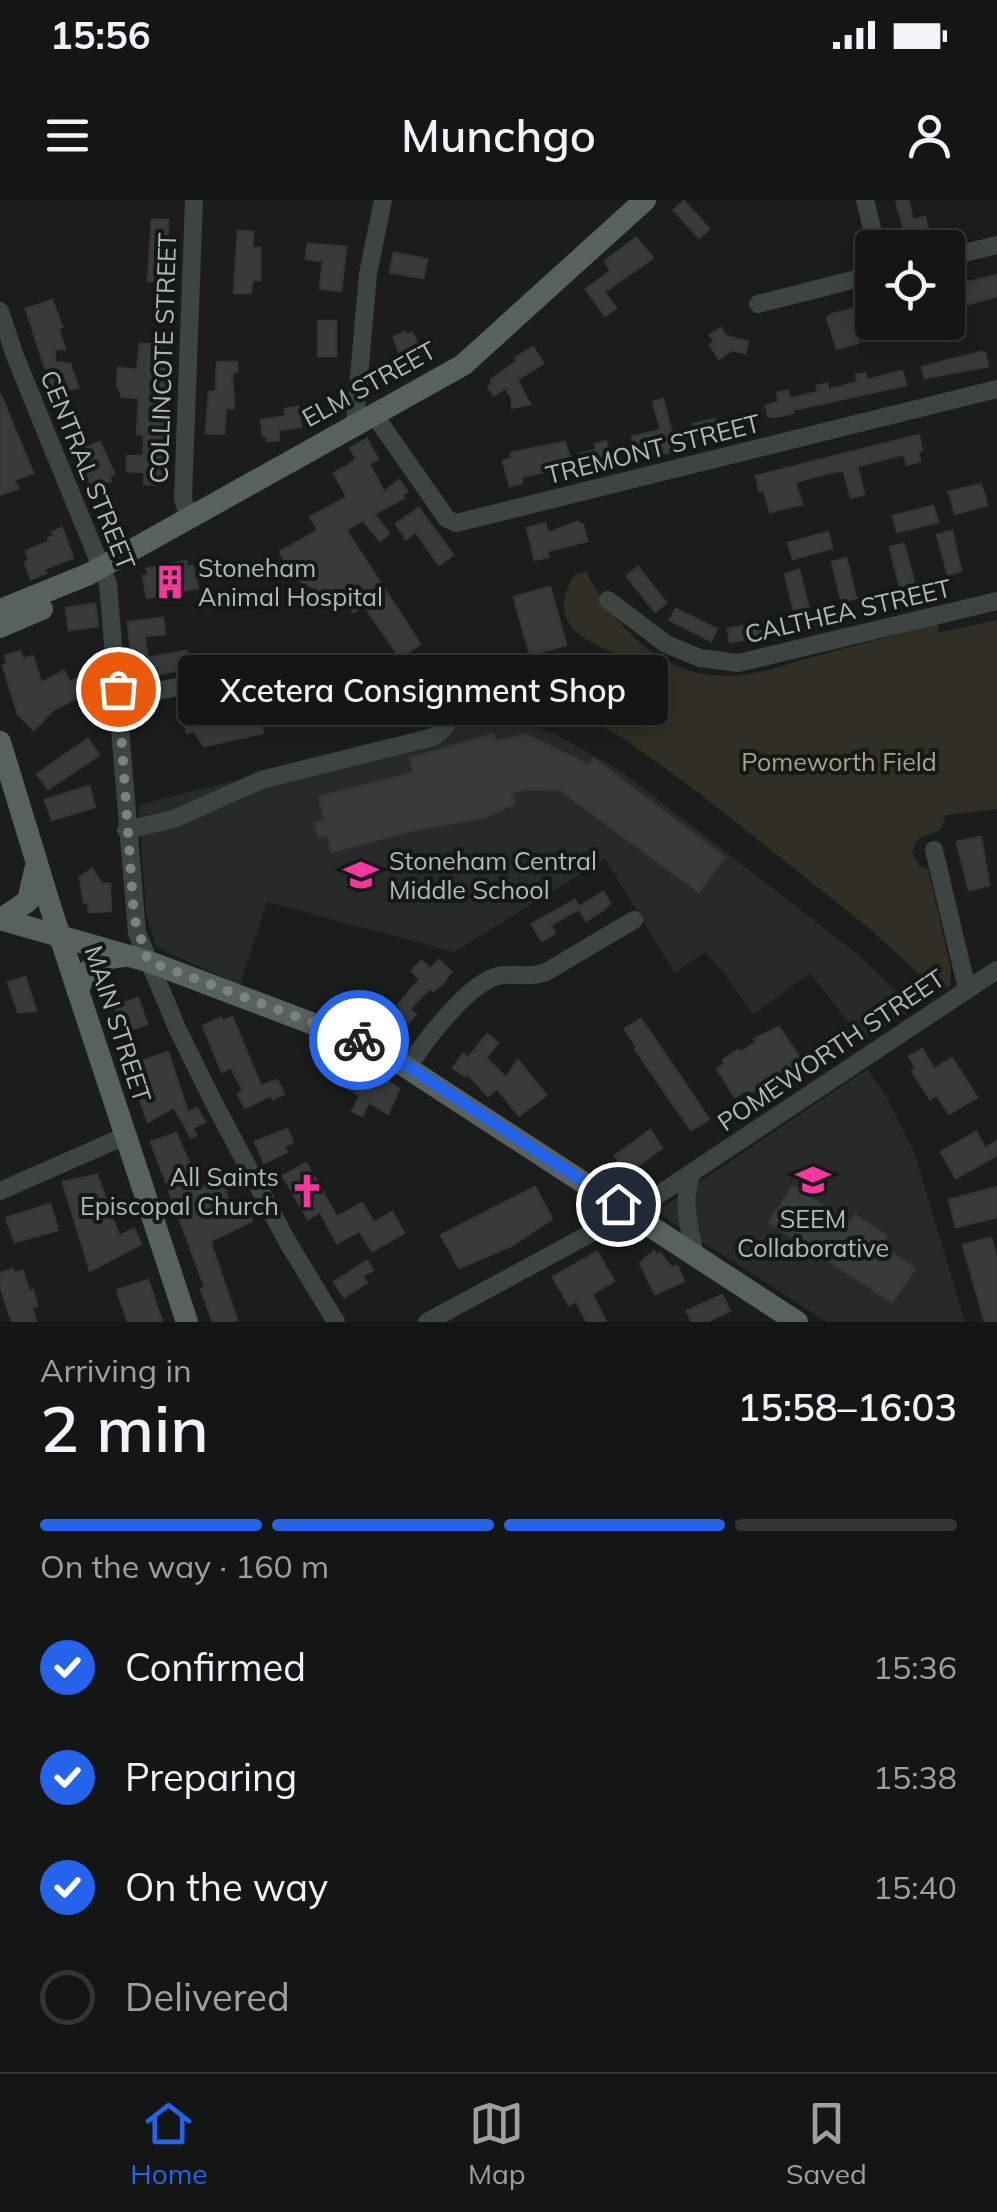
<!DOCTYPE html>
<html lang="en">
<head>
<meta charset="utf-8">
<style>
  :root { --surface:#141615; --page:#1d1f1e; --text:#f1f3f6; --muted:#9d9fa0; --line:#333534; --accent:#2563eb }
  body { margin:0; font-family:Mulish,sans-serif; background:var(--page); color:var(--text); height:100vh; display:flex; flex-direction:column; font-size:38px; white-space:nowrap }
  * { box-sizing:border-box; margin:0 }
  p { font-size:32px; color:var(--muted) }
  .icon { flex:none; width:55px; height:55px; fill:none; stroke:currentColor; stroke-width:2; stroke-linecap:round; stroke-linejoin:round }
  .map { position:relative; height:1122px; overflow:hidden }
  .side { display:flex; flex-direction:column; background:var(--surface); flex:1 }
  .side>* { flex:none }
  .fabs { position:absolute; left:855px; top:30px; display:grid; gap:20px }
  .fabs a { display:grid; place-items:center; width:110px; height:110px; border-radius:10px; background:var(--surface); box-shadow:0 5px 25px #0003,0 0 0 2px var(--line); font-size:50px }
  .pin { position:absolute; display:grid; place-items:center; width:85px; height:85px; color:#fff; margin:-42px; border:5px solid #fff; border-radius:50%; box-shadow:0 2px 10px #0007 }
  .courier { position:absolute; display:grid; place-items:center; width:100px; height:100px; margin:-50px; border:8px solid #2563eb; border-radius:50%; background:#fff; color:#222; box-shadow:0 2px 12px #0007 }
  .bubble { position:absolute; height:70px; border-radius:10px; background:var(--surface); box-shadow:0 5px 25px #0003,0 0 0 2px var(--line); font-size:32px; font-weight:600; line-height:70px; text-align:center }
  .headline em { font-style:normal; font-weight:600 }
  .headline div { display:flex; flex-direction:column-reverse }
  .headline { display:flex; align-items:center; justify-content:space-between; height:170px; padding:0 40px }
  h1 { font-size:65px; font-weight:600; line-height:75px }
  .bar { display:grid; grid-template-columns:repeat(4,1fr); gap:15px 10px; align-content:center; height:120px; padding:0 40px }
  .bar i { height:12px; border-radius:8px; background:var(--line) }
  .bar .active { background:var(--accent) }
  .bar p { grid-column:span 4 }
  ol { padding:0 40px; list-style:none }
  li { display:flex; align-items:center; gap:30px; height:110px }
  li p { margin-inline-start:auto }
  li .icon { padding:10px; border-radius:50%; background:var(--accent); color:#fff; stroke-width:4 }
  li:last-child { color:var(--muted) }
  li i { width:55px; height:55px; border:5px solid var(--line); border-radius:50% }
  .status { display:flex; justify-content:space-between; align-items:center; height:70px; padding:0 50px; background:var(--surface); direction:ltr }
  .status svg { height:28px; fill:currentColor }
  header { display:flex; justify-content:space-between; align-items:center; height:130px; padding:0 40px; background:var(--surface); font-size:45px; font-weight:600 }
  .menu { display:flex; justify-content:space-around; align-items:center; height:140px; border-top:2px solid var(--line); background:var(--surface); font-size:28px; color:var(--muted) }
  .menu a { display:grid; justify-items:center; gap:5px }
  .menu .active { color:var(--accent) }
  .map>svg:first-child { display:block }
  .built { fill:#262a29 }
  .green { fill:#302f26 }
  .building { fill:#373c3b; stroke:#343938; stroke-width:2.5 }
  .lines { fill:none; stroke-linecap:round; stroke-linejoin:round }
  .minor { stroke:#3d4441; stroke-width:18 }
  .major { stroke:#57615d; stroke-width:22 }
  .done { stroke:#79847f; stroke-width:10; stroke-dasharray:0 18 }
  .route { stroke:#2563eb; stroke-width:12 }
  .labels { text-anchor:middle; stroke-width:8; stroke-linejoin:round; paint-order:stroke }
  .street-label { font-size:25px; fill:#acbcb4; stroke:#151817 }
  .poi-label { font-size:25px; fill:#acbcb4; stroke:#151817; text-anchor:start }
  .park-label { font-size:25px; fill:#a8a383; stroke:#151817 }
</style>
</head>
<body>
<div class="status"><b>15:56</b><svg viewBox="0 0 49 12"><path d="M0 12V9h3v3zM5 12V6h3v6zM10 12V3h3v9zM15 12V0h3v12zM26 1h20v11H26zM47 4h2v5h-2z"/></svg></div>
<header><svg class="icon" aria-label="menu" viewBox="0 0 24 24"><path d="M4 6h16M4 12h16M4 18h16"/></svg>Munchgo<svg class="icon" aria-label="person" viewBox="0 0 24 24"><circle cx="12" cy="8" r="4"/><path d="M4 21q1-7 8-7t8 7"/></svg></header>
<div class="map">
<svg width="997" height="1122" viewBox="0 0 997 1122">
  <rect width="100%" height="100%" fill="#1a1d1c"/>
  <!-- built -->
  <g class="built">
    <polygon points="465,499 555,534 624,573 856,753 914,808 863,841 810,773 753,815 724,773 705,752 675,773 605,659 454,752 267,702 240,785 160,749 155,744 146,713 139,605 423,533 435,527 440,519 441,505"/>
    <polygon points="867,869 886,896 914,952 965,1122 827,1122 662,1016 661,1008"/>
  </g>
  <!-- green -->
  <path class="green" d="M586 371C614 426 661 477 728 476 758 476 790 463 819 455 859 445 899 434 939 423L937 433 997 420V609L946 615 940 630 917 640 912 652 919 666 928 669 951 769 950 786 939 792 870 729 699 593 623 538 553 501 657 472C615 448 536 440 574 375Z"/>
  <!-- building -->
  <g class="building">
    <polygon points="896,0 908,0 913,20 925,17 928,28 906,37"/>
    <polygon points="684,1 709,29 699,38 674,10"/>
    <polygon points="152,20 168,20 166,81 148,81"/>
    <polygon points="238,31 253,32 252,48 260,48 260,80 252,80 251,93 234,93"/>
    <polygon points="636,38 653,58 604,92 616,108 605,116 586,89 611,71 605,61"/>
    <polygon points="308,44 346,47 341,91 320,89 323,61 306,59"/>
    <polygon points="394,53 427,59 423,78 390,72"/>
    <polygon points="997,75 997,96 962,106 960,98 948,101 948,87"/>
    <polygon points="52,100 62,127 58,128 65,149 55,149 55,162 70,164 78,187 54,195 26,109"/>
    <polygon points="872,105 872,120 854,124 858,143 837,149 827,118 832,114"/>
    <rect x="318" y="121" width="18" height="35"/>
    <polygon points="721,128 726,136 748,142 745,153 732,150 719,159 710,145 715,142 710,135"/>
    <polygon points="405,132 406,135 412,133 415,138 423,159 401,166 397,162 399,153 394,137"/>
    <polygon points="140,144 166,145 160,285 144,284 145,272 127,271 127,256 143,256 144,235 137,234 139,198 122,197 117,184 118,168 137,170"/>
    <polygon points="533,147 543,163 517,180 530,204 512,208 512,198 505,188 494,195 488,187 492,183 491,180 517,161 515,158"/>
    <polygon points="981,152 985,153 988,166 925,178 922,167"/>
    <polygon points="217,162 237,162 237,172 232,172 234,208 226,208 224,234 206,233 209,192 216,192"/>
    <polygon points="902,171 906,185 792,210 793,213 775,217 768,216 766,206 779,202 777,193 788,191 789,199 818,192 817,186 827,184 829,190 858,182 856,175 865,173 867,180"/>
    <polygon points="0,193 33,273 14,280 18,288 0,295"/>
    <polygon points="663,199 672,234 694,229 693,224 715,219 718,233 682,242 684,250 637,258 632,237 661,230 653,202"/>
    <polygon points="298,207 301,227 278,230 279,240 267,241 267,236 263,236 261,220 286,216 285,209"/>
    <polygon points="919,235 922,250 918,252 920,261 907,265 904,254 857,266 864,294 851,298 844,271 836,271 795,282 802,304 770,312 764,290 760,291 756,276"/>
    <polygon points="367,239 378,259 369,264 384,292 399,280 407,291 402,295 404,298 374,314 389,333 380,341 363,320 346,330 420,444 400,458 364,405 353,412 342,396 333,400 293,376 280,352 318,330 310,317 347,297 334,273 354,262 356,258 350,248"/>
    <polygon points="606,241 611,262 583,269 580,254 596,250 595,244"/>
    <polygon points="100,242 114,274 109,276 111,281 92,287 77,251"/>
    <polygon points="565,242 572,265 521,277 522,283 510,286 503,261 513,258 511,253"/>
    <polygon points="981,284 987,305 955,314 949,292"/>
    <polygon points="933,306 938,322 897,332 893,316"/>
    <polygon points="419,308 453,355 439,365 416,332 406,339 396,324"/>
    <polygon points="578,322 583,325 587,341 547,351 548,357 535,360 527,328 545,323 548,333"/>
    <polygon points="62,328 73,358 44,369 46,373 31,379 25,362 29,360 26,351 49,342 48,338 54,336 52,332"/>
    <polygon points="952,331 961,371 948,375 937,335"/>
    <polygon points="828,332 832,348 793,359 788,343"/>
    <polygon points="904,344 914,383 900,387 890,347"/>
    <polygon points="846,358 856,398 842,402 832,362"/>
    <polygon points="186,361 187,367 193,366 198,388 147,398 143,376 149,375 147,369"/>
    <polygon points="638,367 666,403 655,412 627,376"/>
    <polygon points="799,370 809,410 795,414 785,374"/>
    <polygon points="550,387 566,445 530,455 514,397"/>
    <polygon points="95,404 98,426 69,430 66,408"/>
    <polygon points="676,409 717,429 711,441 670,420"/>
    <polygon points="163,418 165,434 144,436 148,458 187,451 190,467 134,480 128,422"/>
    <polygon points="773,421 775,434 730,442 728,429"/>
    <polygon points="20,451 23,459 33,456 41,483 64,471 70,482 85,474 93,489 52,511 34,530 18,514 3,465 8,464 5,456"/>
    <polygon points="253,488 263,533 204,546 194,531 187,533 180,504"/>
    <polygon points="493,534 495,542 525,534 589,565 594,559 724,657 699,692 560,590 526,589 511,593 514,604 485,617 414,630 332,652 327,635 319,637 315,624 325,621 319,597 414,573 410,558"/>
    <polygon points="88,539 99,555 48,589 37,574"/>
    <polygon points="89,586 95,607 52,620 45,600"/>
    <polygon points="981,637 989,685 969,690 957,642"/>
    <polygon points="92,669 102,684 110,684 111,711 89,712 88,703 84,703 80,677"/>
    <polygon points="603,692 610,703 603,710 586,721 579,709 551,725 555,733 542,741 532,724 575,700 579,707"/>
    <polygon points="439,760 451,772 442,784 433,791 430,788 413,805 410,810 416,814 403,829 392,819 401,808 398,805 420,779 412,771 421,761 431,769"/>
    <polygon points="25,777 36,811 18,812 8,782"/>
    <polygon points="138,798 147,824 124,832 115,806"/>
    <polygon points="232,817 261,886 277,880 284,894 273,899 271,895 245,908 238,894 243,891 231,867 222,872 203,826 221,818 222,821"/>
    <polygon points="641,819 709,919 691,930 635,849 637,848 625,829"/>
    <polygon points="779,827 799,857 790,863 792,866 759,882 761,886 746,895 744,892 735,897 717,869 725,864 723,860 738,850 740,853 756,842 754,839"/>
    <polygon points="487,834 498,843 486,858 506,878 518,860 546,895 519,916 497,888 488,896 467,873 465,876 453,868 463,854 468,858"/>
    <polygon points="922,849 934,869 952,858 977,897 949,914 937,895 930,899 912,871 916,868 909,857"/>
    <polygon points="168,852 188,913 197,908 205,922 193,928 196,935 191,937 174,907 148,922 128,866"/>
    <polygon points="368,867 399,889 388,914 369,902 362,916 352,911 360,896 348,888 354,879 359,881"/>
    <polygon points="287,929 293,942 284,947 287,952 264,963 255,942"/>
    <polygon points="650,930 662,948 627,974 615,956"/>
    <polygon points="976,932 985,948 997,941 997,955 956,978 941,952"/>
    <polygon points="176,933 200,988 231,973 237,985 225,991 234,1014 246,1008 252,1021 210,1041 237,1120 232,1122 213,1122 201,1089 205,1087 151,942"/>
    <polygon points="306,963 337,1017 362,1003 374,1023 392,1012 404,1033 372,1051 360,1031 337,1043 320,1012 308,1019 283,976"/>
    <polygon points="97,975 119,1036 134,1029 141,1044 90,1071 63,982"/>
    <polygon points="793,986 850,1023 855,1015 887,1036 881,1046 915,1069 892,1102 769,1022"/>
    <polygon points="535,987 552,1019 511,1046 459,1068 441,1035"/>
    <polygon points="997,987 997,1017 956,1027 949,1000"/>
    <polygon points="50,1004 58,1030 15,1042 6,1018"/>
    <polygon points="991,1038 997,1061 997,1122 985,1122 963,1045"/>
    <polygon points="654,1051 657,1055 660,1053 672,1068 677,1066 684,1081 655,1094 640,1063"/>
    <polygon points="597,1052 614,1081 592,1094 606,1122 587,1122 576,1101 569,1105 553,1077"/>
    <polygon points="367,1061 373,1070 362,1076 367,1083 344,1097 334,1082"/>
    <polygon points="13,1069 14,1073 23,1071 29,1091 33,1090 37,1106 32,1108 36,1122 12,1122 0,1085 0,1073"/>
    <polygon points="148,1080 162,1122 128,1122 117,1090"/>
    <polygon points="722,1095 730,1111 706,1122 692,1122 687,1111"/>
  </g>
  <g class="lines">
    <!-- minor -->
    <g class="minor">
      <polyline points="865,0 877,48"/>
      <polyline points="948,57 997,45"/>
      <polyline points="758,104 872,75"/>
      <polyline points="0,111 15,156 108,384 137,733 177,828 213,901 287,1041 336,1122"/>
      <polyline points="373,213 447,319 456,323 997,189"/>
      <polyline points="355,222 368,74 383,0"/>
      <polyline points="189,317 183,299 194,0"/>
      <polyline points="608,400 666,444 700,458 738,463 997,401"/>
      <path d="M118 502C194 477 372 453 444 490 454 510 453 524 433 537L261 580 174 619 126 630"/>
      <polyline points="934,650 967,789"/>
      <path d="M408 867C425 841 468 783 498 776 515 772 529 779 546 772L634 720"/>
      <path d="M692 973C681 999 689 1028 695 1054"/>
      <polyline points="0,991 125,936"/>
      <polyline points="427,1122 643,1005 997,770"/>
    </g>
    <!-- major -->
    <g class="major">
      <polyline points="0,410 89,374 463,165 645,0"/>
      <polyline points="0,427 42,409"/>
      <polyline points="0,542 51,709 187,1122"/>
      <polyline points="0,719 147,761 377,848 797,1122"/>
      <polyline points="1,719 28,701 35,670"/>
      <path d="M78 792C84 767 101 757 126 756"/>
    </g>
  </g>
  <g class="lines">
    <!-- done -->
    <polyline class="done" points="118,489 134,717 148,761 359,840"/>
    <!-- route -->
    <polyline class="route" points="359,840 408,866 618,1004"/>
  </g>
  <!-- icons -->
  <defs>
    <g id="building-bare" transform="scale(2.7)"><path d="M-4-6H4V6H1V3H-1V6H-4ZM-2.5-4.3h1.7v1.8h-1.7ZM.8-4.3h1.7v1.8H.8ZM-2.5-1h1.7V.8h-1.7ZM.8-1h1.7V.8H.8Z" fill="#f7379d" stroke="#151817" stroke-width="2.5" paint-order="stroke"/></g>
    <g id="school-bare" transform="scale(2.7)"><path d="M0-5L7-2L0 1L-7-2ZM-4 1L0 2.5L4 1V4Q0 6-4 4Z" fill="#f7379d" stroke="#151817" stroke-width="2.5" paint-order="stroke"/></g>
    <g id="church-bare" transform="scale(2.7)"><path d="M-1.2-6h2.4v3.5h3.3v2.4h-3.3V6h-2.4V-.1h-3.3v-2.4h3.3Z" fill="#f7379d" stroke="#151817" stroke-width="2.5" paint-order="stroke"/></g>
  </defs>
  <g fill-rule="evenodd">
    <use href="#building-bare" x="170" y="382"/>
    <use href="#school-bare" x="361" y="675"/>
    <use href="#school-bare" x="813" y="980"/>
    <use href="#church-bare" x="307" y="991"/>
  </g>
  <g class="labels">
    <!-- street labels -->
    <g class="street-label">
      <text transform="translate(163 158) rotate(-88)" y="9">COLLINCOTE STREET</text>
      <text transform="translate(369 184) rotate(-29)" y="9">ELM STREET</text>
      <text transform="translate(653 249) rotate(-14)" y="9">TREMONT STREET</text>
      <text transform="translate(88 270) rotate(68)" y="9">CENTRAL STREET</text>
      <text transform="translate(848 411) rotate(-13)" y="9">CALTHEA STREET</text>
      <text transform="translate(118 824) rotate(72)" y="9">MAIN STREET</text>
      <text transform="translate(831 850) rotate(-34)" y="9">POMEWORTH STREET</text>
    </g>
    <!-- poi labels -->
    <g class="poi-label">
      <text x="198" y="377">Stoneham<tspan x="198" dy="29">Animal Hospital</tspan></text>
      <text x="389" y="670">Stoneham Central<tspan x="389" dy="29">Middle School</tspan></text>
      <text x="279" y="986" text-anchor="end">All Saints<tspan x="279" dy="29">Episcopal Church</tspan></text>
      <text x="813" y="1028" text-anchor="middle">SEEM<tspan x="813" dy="29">Collaborative</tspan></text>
    </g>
    <!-- park labels -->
    <g class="park-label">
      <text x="839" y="571">Pomeworth Field</text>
    </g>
  </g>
</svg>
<div class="fabs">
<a><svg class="icon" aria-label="locate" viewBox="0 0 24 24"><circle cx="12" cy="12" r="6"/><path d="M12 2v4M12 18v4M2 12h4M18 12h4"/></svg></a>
</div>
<div class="pin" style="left:118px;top:489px;background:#ea580c"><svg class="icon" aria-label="bag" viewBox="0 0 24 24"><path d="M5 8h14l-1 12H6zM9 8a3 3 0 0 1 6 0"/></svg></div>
<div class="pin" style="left:618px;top:1004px;background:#1f2937"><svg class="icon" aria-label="home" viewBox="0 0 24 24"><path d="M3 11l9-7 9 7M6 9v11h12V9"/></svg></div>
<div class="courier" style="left:359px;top:840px"><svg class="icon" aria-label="bike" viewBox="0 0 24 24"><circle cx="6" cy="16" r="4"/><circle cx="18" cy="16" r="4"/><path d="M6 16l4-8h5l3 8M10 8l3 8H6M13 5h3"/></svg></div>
<div class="bubble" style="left:178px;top:455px;width:490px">Xcetera Consignment Shop</div>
</div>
<section class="side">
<div class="headline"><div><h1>2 min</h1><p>Arriving in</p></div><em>15:58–16:03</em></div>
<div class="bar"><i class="active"></i><i class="active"></i><i class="active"></i><i></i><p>On the way · 160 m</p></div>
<ol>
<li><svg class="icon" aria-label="check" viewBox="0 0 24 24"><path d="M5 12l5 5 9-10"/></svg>Confirmed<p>15:36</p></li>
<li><svg class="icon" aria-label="check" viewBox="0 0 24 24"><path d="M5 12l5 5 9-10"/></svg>Preparing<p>15:38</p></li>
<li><svg class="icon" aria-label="check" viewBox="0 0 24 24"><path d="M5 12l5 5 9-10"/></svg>On the way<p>15:40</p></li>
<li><i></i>Delivered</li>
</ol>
</section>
<nav class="menu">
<a class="active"><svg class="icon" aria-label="home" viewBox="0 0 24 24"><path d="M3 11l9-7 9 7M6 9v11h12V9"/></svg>Home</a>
<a><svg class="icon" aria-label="map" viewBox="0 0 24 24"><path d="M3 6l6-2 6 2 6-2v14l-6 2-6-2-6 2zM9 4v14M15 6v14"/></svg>Map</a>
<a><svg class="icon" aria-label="saved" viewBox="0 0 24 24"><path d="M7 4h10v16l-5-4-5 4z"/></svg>Saved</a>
</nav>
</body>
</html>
